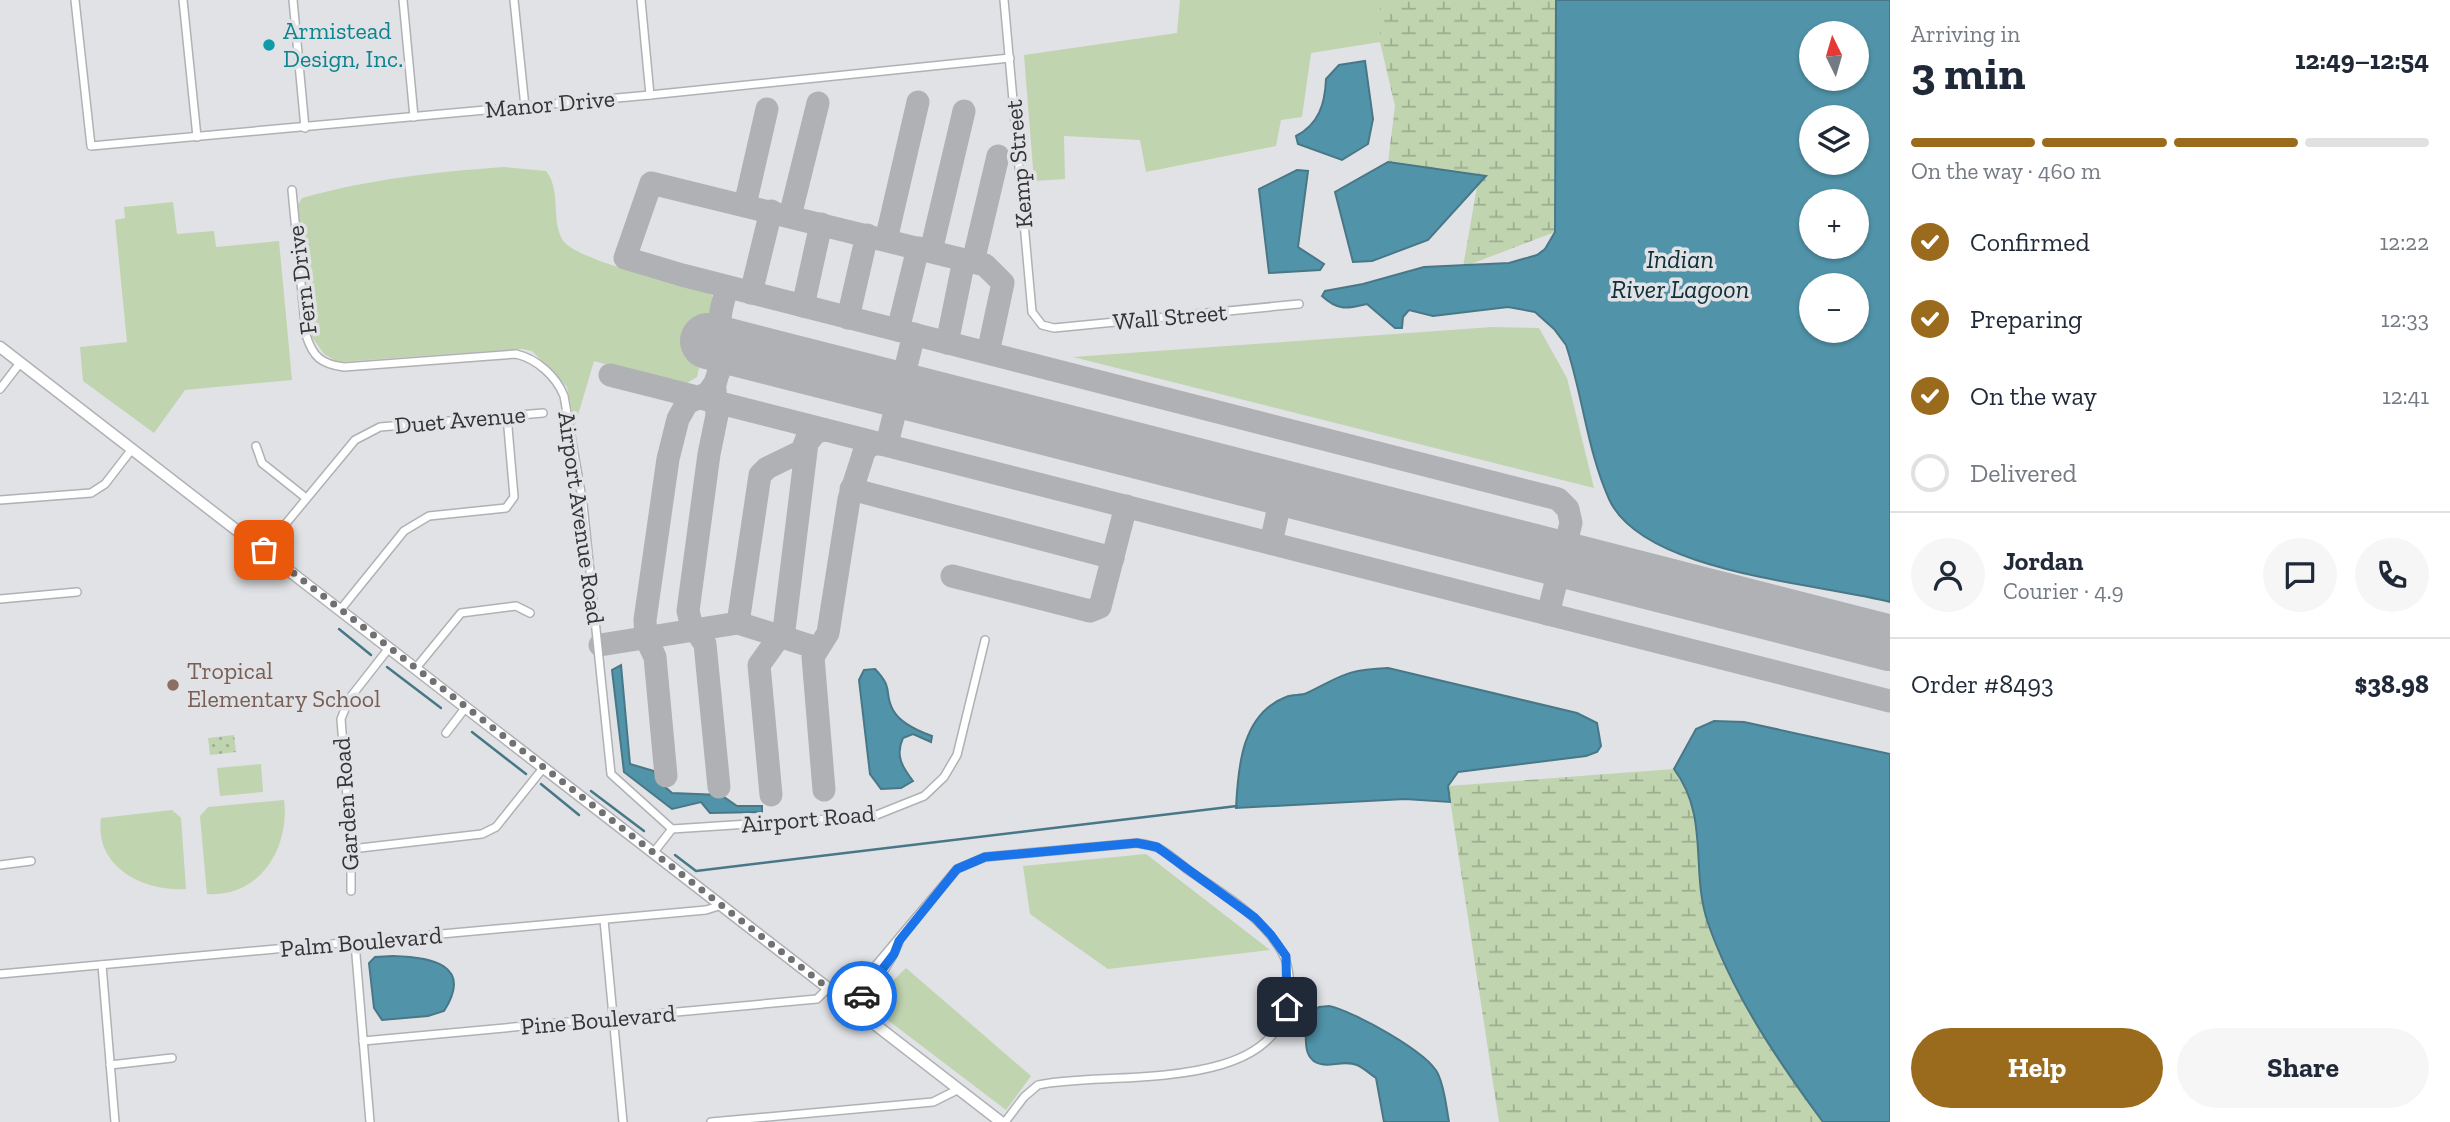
<!DOCTYPE html>
<html lang="en">
<head>
<meta charset="utf-8">
<style>
  :root { --surface:#fff; --page:#f6f6f7; --text:#1f2937; --muted:#747a83; --line:#e0e1e3; --accent:#9b6b1d }
  body { margin:0; font-family:"Zilla Slab",serif; background:var(--page); color:var(--text); height:100vh; display:flex; flex-direction:column; font-size:26px; white-space:nowrap }
  * { box-sizing:border-box; margin:0 }
  p { font-size:23px; color:var(--muted) }
  .icon { flex:none; width:38px; height:38px; fill:none; stroke:currentColor; stroke-width:2; stroke-linecap:round; stroke-linejoin:round }
  .map { position:relative; flex:1; overflow:hidden }
  .side { display:flex; flex-direction:column; background:var(--surface); width:560px }
  .side>* { flex:none }
  .needle { width:46px; rotate:355deg }
  .tools { position:absolute; left:1799px; top:21px; display:grid; gap:14px }
  .tools a { display:grid; place-items:center; width:70px; height:70px; border-radius:50%; background:var(--surface); box-shadow:0 2px 5px #0004; font-size:35px }
  .pin { position:absolute; display:grid; place-items:center; width:60px; height:60px; color:#fff; margin:-30px; border-radius:14px; box-shadow:0 4px 10px #0006 }
  .courier { position:absolute; display:grid; place-items:center; width:70px; height:70px; margin:-35px; border:5px solid #1a73e8; border-radius:50%; background:#fff; color:#222; box-shadow:0 2px 9px #0007 }
  .summary em { font-style:normal; font-weight:700 }
  .summary div { display:flex; flex-direction:column-reverse }
  .summary { display:flex; align-items:center; justify-content:space-between; height:119px; padding:0 21px }
  h1 { font-size:46px; font-weight:700; line-height:52px }
  .bar { display:grid; grid-template-columns:repeat(4,1fr); gap:10px 7px; align-content:center; height:84px; padding:0 21px }
  .bar i { height:9px; border-radius:5px; background:var(--line) }
  .bar .on { background:var(--accent) }
  .bar p { grid-column:span 4 }
  .line { display:flex; align-items:center; gap:18px; padding:0 21px; border-top:2px solid var(--line) }
  .line div { flex:1 }
  .round { display:grid; place-items:center; flex:none; width:74px; height:74px; border-radius:37px; background:var(--page) }
  ol { padding:0 21px; list-style:none }
  li { display:flex; align-items:center; gap:21px; height:77px }
  li p { margin-inline-start:auto }
  li .icon { padding:7px; border-radius:50%; background:var(--accent); color:#fff; stroke-width:4 }
  li:last-child { color:var(--muted) }
  li i { width:38px; height:38px; border:4px solid var(--line); border-radius:50% }
  .primary-button { display:flex; gap:14px; margin-top:auto; padding:14px 21px }
  .primary-button a { flex:1; height:80px; border-radius:42px; background:var(--accent); color:#fff; font-size:28px; font-weight:700; line-height:80px; text-align:center }
  .primary-button a+a { background:var(--page); color:var(--text) }
  main { display:flex; flex:1; min-height:0 }
  .map>svg:first-child { display:block }
  .green { fill:#c0d4b0 }
  .wetland { fill:url(#wetland-marsh) }
  .park { fill:url(#park-dots) }
  .water { fill:#5194aa; stroke:#487787; stroke-width:2; fill-rule:evenodd }
  .lines { fill:none; stroke-linecap:round; stroke-linejoin:round }
  .stream { stroke:#487787; stroke-width:2.5 }
  .taxiway { stroke:#b0b1b4; stroke-width:23 }
  .runway { stroke:#b0b1b4; stroke-width:56 }
  .minor-casing { stroke:#b0b1b4; stroke-width:10 }
  .secondary-casing { stroke:#b0b1b4; stroke-width:13 }
  .minor { stroke:#fff; stroke-width:7 }
  .secondary { stroke:#fff; stroke-width:10 }
  .done { stroke:#717173; stroke-width:7; stroke-dasharray:0 12.6 }
  .route { stroke:#1a73e8; stroke-width:9 }
  .culture-dot { fill:#0f9aa8; stroke:#e1e2e5; stroke-width:2.5 }
  .education-dot { fill:#8d6e63; stroke:#e1e2e5; stroke-width:2.5 }
  .labels { text-anchor:middle; stroke-width:7; stroke-linejoin:round; paint-order:stroke }
  .culture-label { font-size:24px; fill:#0d838f; stroke:#e1e2e5; text-anchor:start }
  .street-label { font-size:24px; fill:#343435; stroke:#e1e2e5 }
  .education-label { font-size:24px; fill:#785e54; stroke:#e1e2e5; text-anchor:start }
  .water-label { font-size:26px; font-style:italic; fill:#0d2f39; stroke:#e1e2e5 }
</style>
</head>
<body>
<main>
<div class="map">
<svg width="1890" height="1122" viewBox="0 0 1890 1122">
  <defs>
    <pattern id="wetland-marsh" width="20" height="14" patternUnits="userSpaceOnUse" patternTransform="scale(1.75)"><rect width="20" height="14" fill="#c0d4b0"/><path d="M1 5h8M5 5V1M11 12h8M15 12V8" fill="none" stroke="#9dad90"/></pattern>
    <pattern id="park-dots" width="8" height="8" patternUnits="userSpaceOnUse" patternTransform="scale(1.75)"><rect width="8" height="8" fill="#c0d4b0"/><path d="M2 2h.1M6 6h.1" fill="none" stroke="#9dad90" stroke-width="1.8" stroke-linecap="round"/></pattern>
  </defs>
  <rect width="100%" height="100%" fill="#e1e2e5"/>
  <!-- green -->
  <g class="green">
    <polygon points="1180,0 1380,0 1380,42 1311,53 1302,117 1281,120 1276,146 1146,172 1140,140 1064,136 1065,179 1034,181 1024,55 1177,33"/>
    <path d="M504 167 546 171C561 189 551 218 562 239 574 261 682 284 710 291L714 302 697 377 682 386 594 361 575 425 567 387 532 351 522 349 338 362 324 354 312 337 297 207 302 198C370 179 435 172 504 167Z"/>
    <polygon points="173,202 177,234 214,231 216,247 279,241 292,380 185,390 154,433 83,381 80,347 127,342 115,220 125,218 124,207"/>
    <polygon points="1492,327 1539,328 1567,378 1594,488 1073,357"/>
    <polygon points="261,764 263,792 220,796 217,768"/>
    <path d="M284 800C290 847 260 898 207 894L200 816 208 807Z"/>
    <path d="M172 810 181 818 186 889C145 892 94 868 101 818Z"/>
    <polygon points="1146,854 1270,950 1108,969 1030,914 1023,866"/>
    <polygon points="906,968 1031,1076 1006,1110 868,1005"/>
  </g>
  <!-- wetland -->
  <g class="wetland">
    <polygon points="1380,0 1559,0 1555,232 1463,267 1479,175 1388,162 1395,106 1380,42"/>
    <path d="M1674 769C1710 817 1690 871 1708 923 1733 995 1779 1061 1823 1122H1499L1448 786Z"/>
  </g>
  <!-- park -->
  <polygon class="park" points="234,735 236,752 210,755 208,738"/>
  <!-- water -->
  <g class="water">
    <path d="M1556 0H1890V602C1818 583 1642 573 1609 499 1587 450 1583 396 1566 345L1554 329 1535 312 1508 307 1433 316 1409 310 1403 317 1402 328H1395L1367 304C1347 309 1338 311 1322 296L1325 291 1363 284 1424 267 1509 263 1537 255 1545 249 1555 232ZM1811 33H1857V79H1811ZM1811 117H1857V163H1811ZM1811 201H1857V247H1811ZM1811 285H1857V331H1811Z"/>
    <path d="M1365 61 1373 119 1368 144 1342 160 1298 144 1296 136C1319 124 1325 104 1326 79L1339 65Z"/>
    <polygon points="1388,162 1486,176 1428,240 1372,261 1353,262 1335,192"/>
    <polygon points="1297,170 1308,171 1298,247 1324,264 1320,270 1269,273 1259,189"/>
    <polygon points="621,665 630,764 654,771 656,779 672,793 721,795 737,806 762,806 762,812 710,813 701,802 672,809 624,772 612,670"/>
    <path d="M1388 668 1577 713 1597 723 1601 746 1597 752 1586 756 1458 772 1448 786 1450 802 1405 799 1236 808C1238 766 1242 714 1286 697 1293 694 1301 696 1307 693 1344 675 1345 670 1388 668Z"/>
    <path d="M875 669C895 690 883 692 893 710 900 723 918 731 932 736L931 742 913 734 903 738C895 755 902 767 913 781L901 788 881 789 870 774 859 680 864 670Z"/>
    <path d="M1714 721 1744 722 1890 754V1122H1823C1778 1061 1733 995 1708 923 1690 871 1710 817 1674 769L1696 729Z"/>
    <path d="M393 956C430 957 474 964 444 1011L428 1016 382 1020 374 1008 369 963 375 957Z"/>
    <path d="M1329 1006C1353 1011 1428 1052 1438 1074 1445 1089 1446 1106 1449 1122H1384L1376 1078C1370 1074 1364 1068 1357 1065 1350 1062 1343 1063 1335 1064 1300 1070 1305 1039 1307 1015L1319 1007Z"/>
  </g>
  <g class="lines">
    <!-- stream -->
    <g class="stream">
      <polyline points="339,629 371,655"/>
      <polyline points="387,667 441,708"/>
      <polyline points="472,732 526,774"/>
      <polyline points="541,784 579,815"/>
      <polyline points="591,791 644,831"/>
      <polyline points="675,855 696,871 1237,806"/>
    </g>
    <!-- taxiway -->
    <g class="taxiway">
      <polyline points="745,205 767,109"/>
      <polyline points="790,216 818,103"/>
      <polyline points="886,240 918,102"/>
      <polyline points="931,251 964,111"/>
      <polyline points="973,262 998,156"/>
      <polyline points="751,293 771,211"/>
      <polyline points="803,306 821,224"/>
      <polyline points="848,318 867,235"/>
      <polyline points="898,330 918,248"/>
      <polyline points="947,343 964,260"/>
      <polyline points="988,353 1003,283 985,265 651,183 625,258 682,275 1558,499 1568,509 1571,523 1548,614"/>
      <polyline points="610,375 1890,701"/>
      <polyline points="715,390 717,415 709,454 688,611 691,623 705,644 719,787"/>
      <path d="M712 398C716 377 720 356 742 350 710 334 720 316 727 287"/>
      <polyline points="851,489 1113,558"/>
      <polyline points="1271,543 1283,488"/>
      <polyline points="952,576 1090,611 1100,607 1126,506"/>
      <polyline points="738,623 760,475 767,468 802,451 807,438"/>
      <polyline points="600,645 738,623 817,648"/>
      <polyline points="666,776 655,657 646,638 645,620 668,459 678,419 687,403 708,393 715,383"/>
      <polyline points="824,790 813,657 828,633 849,499 865,449 874,444 887,444 914,334"/>
      <polyline points="771,795 759,665 784,630 807,443 816,432 826,430"/>
    </g>
    <!-- runway -->
    <polyline class="runway" points="708,341 1890,643"/>
    <!-- minor casing -->
    <g class="minor-casing">
      <g id="minor">
        <polyline points="75,0 91,146 650,95 1010,58"/>
        <polyline points="183,0 197,137"/>
        <polyline points="293,0 305,128"/>
        <polyline points="403,0 414,117"/>
        <polyline points="514,0 525,107"/>
        <polyline points="641,0 650,95"/>
        <polyline points="1004,0 1032,312 1042,325 1054,328 1299,304"/>
        <path d="M292 190 306 335C313 357 321 364 344 367L516 354C537 359 556 376 564 396L583 504 611 774 672 829"/>
        <polyline points="0,389 20,363"/>
        <polyline points="256,446 262,463 306,498"/>
        <polyline points="0,500 91,493 105,484 132,449"/>
        <polyline points="264,550 355,440 380,427 543,413"/>
        <polyline points="0,599 77,592"/>
        <polyline points="341,609 404,531 429,516 506,508 514,497 507,416"/>
        <polyline points="416,668 461,613 516,606 530,613"/>
        <polyline points="446,733 466,707"/>
        <polyline points="351,849 482,834 496,827 544,767"/>
        <polyline points="654,852 672,829 874,816 924,796 944,777 957,755 985,640"/>
        <polyline points="0,865 31,861"/>
        <polyline points="351,891 351,849 341,719 349,699 389,648"/>
        <polyline points="604,920 623,1122"/>
        <polyline points="355,943 370,1122"/>
        <polyline points="102,965 115,1122"/>
        <polyline points="0,974 706,910 722,905"/>
        <path d="M852 1003 856 989 957 869 985 857 1137 843C1144 844 1152 845 1158 848 1169 853 1179 863 1188 870 1214 888 1243 905 1264 928 1285 951 1293 968 1288 1000 1274 1096 1103 1070 1038 1085L1024 1097 1005 1122"/>
        <path d="M852 1003C872 990 890 965 899 942"/>
        <polyline points="363,1041 817,999 828,988"/>
        <polyline points="110,1065 172,1058"/>
        <polyline points="711,1122 933,1102 959,1089"/>
      </g>
    </g>
    <!-- secondary casing -->
    <g class="secondary-casing">
      <polyline id="secondary" points="0,347 1001,1122"/>
    </g>
    <!-- minor -->
    <use href="#minor" class="minor"/>
    <!-- secondary -->
    <use href="#secondary" class="secondary"/>
  </g>
  <g class="lines">
    <!-- done -->
    <polyline class="done" points="264,550 828,988 852,1003 862,996"/>
    <!-- route -->
    <polyline class="route" points="862,996 894,954 899,941 957,869 985,857 1137,843 1157,847 1255,918 1271,935 1286,956 1287,1007"/>
  </g>
  <!-- markers -->
  <circle class="culture-dot" cx="269" cy="45" r="7"/>
  <circle class="education-dot" cx="173" cy="685" r="7"/>
  <g class="labels">
    <!-- culture labels -->
    <g class="culture-label">
      <text x="283" y="39">Armistead<tspan x="283" dy="28">Design, Inc.</tspan></text>
    </g>
    <!-- street labels -->
    <g class="street-label">
      <text transform="translate(550 104) rotate(-5)" y="8">Manor Drive</text>
      <text transform="translate(1019 164) rotate(-95)" y="8">Kemp Street</text>
      <text transform="translate(302 280) rotate(-97)" y="8">Fern Drive</text>
      <text transform="translate(1170 317) rotate(-5)" y="8">Wall Street</text>
      <text transform="translate(460 420) rotate(-5)" y="8">Duet Avenue</text>
      <text transform="translate(581 518) rotate(82)" y="8">Airport Avenue Road</text>
      <text transform="translate(346 804) rotate(-94)" y="8">Garden Road</text>
      <text transform="translate(808 819) rotate(-5)" y="8">Airport Road</text>
      <text transform="translate(361 942) rotate(-5)" y="8">Palm Boulevard</text>
      <text transform="translate(598 1020) rotate(-5)" y="8">Pine Boulevard</text>
    </g>
    <!-- education labels -->
    <g class="education-label">
      <text x="187" y="679">Tropical<tspan x="187" dy="28">Elementary School</tspan></text>
    </g>
    <!-- water labels -->
    <g class="water-label">
      <text x="1680" y="268">Indian<tspan x="1680" dy="30">River Lagoon</tspan></text>
    </g>
  </g>
</svg>
<div class="tools">
<a><svg class="needle" viewBox="-14 -14 28 28"><path d="M0-13l5 13h-10z" fill="#e53935"/><path d="M0 13l5-13h-10z" fill="#747a83"/></svg></a>
<a><svg class="icon" aria-label="layers" viewBox="0 0 24 24"><path d="M12 4l9 5-9 5-9-5zM3 14l9 5 9-5"/></svg></a>
<a>+</a>
<a>−</a>
</div>
<div class="pin" style="left:264px;top:550px;background:#ea580c"><svg class="icon" aria-label="bag" viewBox="0 0 24 24"><path d="M5 8h14l-1 12H6zM9 8a3 3 0 0 1 6 0"/></svg></div>
<div class="pin" style="left:1287px;top:1007px;background:#1f2937"><svg class="icon" aria-label="home" viewBox="0 0 24 24"><path d="M3 11l9-7 9 7M6 9v11h12V9"/></svg></div>
<div class="courier" style="left:862px;top:996px"><svg class="icon" aria-label="car" viewBox="0 0 24 24"><path d="M5 17H2v-5l4-1 3-4h7l3 4 3 1v5h-3M9 17h6M6 11h13"/><circle cx="7" cy="17" r="2"/><circle cx="17" cy="17" r="2"/></svg></div>
</div>
<section class="side">
<div class="summary"><div><h1>3 min</h1><p>Arriving in</p></div><em>12:49–12:54</em></div>
<div class="bar"><i class="on"></i><i class="on"></i><i class="on"></i><i></i><p>On the way · 460 m</p></div>
<ol>
<li><svg class="icon" aria-label="check" viewBox="0 0 24 24"><path d="M5 12l5 5 9-10"/></svg>Confirmed<p>12:22</p></li>
<li><svg class="icon" aria-label="check" viewBox="0 0 24 24"><path d="M5 12l5 5 9-10"/></svg>Preparing<p>12:33</p></li>
<li><svg class="icon" aria-label="check" viewBox="0 0 24 24"><path d="M5 12l5 5 9-10"/></svg>On the way<p>12:41</p></li>
<li><i></i>Delivered</li>
</ol>
<div class="line" style="height:126px"><a class="round"><svg class="icon" aria-label="person" viewBox="0 0 24 24"><circle cx="12" cy="8" r="4"/><path d="M4 21q1-7 8-7t8 7"/></svg></a><div><b>Jordan</b><p>Courier · 4.9</p></div><a class="round"><svg class="icon" aria-label="chat" viewBox="0 0 24 24"><path d="M4 5h16v11H9l-5 4z"/></svg></a><a class="round"><svg class="icon" aria-label="phone" viewBox="0 0 24 24"><path d="M5 4h4l2 5-3 2q2 4 5 5l2-3 5 2v4C11 20 4 13 5 4z"/></svg></a></div>
<div class="line" style="height:91px"><div>Order #8493</div><b>$38.98</b></div>
<div class="primary-button"><a>Help</a><a>Share</a></div>
</section>
</main>
</body>
</html>
